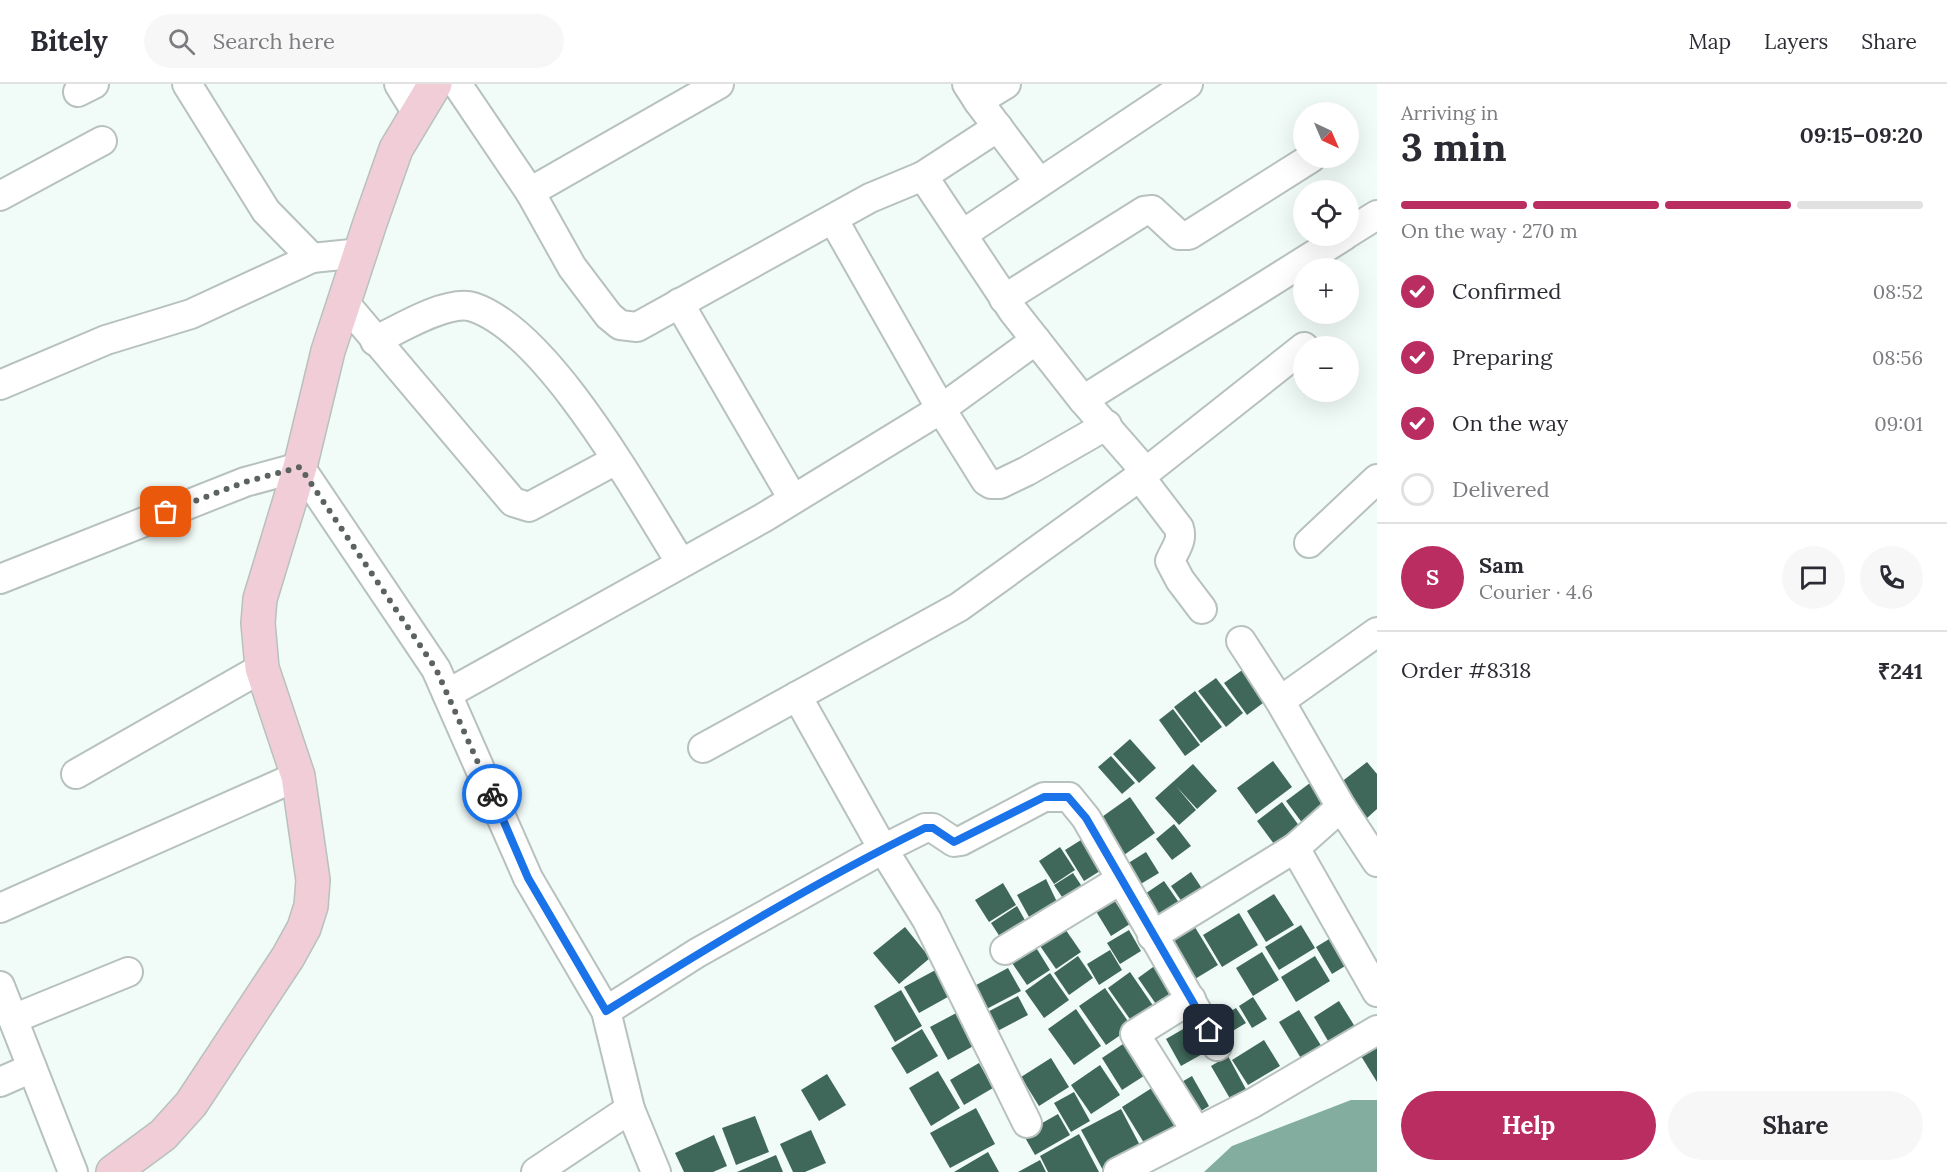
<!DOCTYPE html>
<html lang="en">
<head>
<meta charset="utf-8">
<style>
  :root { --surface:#fff; --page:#f7f7f7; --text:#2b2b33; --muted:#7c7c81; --line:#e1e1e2; --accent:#ba2d61 }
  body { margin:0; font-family:Lora,serif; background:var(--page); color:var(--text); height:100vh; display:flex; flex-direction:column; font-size:22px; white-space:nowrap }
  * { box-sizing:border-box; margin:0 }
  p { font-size:20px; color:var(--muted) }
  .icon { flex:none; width:33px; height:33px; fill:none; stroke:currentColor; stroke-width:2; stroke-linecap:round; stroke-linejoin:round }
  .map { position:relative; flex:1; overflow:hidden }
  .details { display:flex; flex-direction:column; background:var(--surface); width:570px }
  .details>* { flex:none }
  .needle { width:39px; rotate:136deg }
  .fabs { position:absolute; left:1293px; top:18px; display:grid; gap:12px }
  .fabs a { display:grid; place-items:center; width:66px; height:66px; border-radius:50%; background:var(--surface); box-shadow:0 6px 24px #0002; font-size:30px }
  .pin { position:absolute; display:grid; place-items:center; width:51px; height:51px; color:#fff; margin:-26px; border-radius:12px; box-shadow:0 3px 9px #0006 }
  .courier { position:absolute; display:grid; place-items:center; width:60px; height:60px; margin:-30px; border:4px solid #1a73e8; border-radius:50%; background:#fff; color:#222; box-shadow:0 2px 8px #0007 }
  .headline em { font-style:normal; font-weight:700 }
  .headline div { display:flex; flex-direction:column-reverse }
  .headline { display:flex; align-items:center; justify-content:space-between; height:102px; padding:0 24px }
  h1 { font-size:39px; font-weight:700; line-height:45px }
  .bar { display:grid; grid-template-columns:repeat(4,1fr); gap:9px 6px; align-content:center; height:72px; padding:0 24px }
  .bar i { height:8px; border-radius:4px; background:var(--line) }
  .bar .on { background:var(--accent) }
  .bar p { grid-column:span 4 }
  .line { display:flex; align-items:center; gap:15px; padding:0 24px; border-top:2px solid var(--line) }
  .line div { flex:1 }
  .round { display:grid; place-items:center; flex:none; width:63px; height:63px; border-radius:32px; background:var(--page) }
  ol { padding:0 24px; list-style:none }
  li { display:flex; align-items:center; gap:18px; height:66px }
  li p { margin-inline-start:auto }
  li .icon { padding:6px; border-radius:50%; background:var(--accent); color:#fff; stroke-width:4 }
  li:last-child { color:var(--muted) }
  li i { width:33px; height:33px; border:3px solid var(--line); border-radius:50% }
  .primary-button { display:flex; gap:12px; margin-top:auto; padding:12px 24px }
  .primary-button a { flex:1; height:69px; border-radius:36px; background:var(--accent); color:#fff; font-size:24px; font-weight:700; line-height:69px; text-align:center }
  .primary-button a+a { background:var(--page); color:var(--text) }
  header { display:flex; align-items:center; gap:36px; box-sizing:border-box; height:84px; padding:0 30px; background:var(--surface); border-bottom:2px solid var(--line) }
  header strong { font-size:28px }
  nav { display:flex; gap:33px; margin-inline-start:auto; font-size:21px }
  .search { width:420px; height:54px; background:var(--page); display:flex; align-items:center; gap:15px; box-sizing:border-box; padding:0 21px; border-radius:33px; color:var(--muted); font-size:22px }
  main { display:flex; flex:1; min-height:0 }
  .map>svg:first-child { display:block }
  .water { fill:#83ad9e }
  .building { fill:#40685a }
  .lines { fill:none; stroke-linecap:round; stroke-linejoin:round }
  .street-casing { stroke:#b7c1bd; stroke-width:32 }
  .secondary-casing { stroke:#b7c1bd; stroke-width:36 }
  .street { stroke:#fff; stroke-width:28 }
  .secondary { stroke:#f1cdd8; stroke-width:33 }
  .done { stroke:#5c6260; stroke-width:6; stroke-dasharray:0 10.8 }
  .route { stroke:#1a73e8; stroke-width:8 }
</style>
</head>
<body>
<header>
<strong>Bitely</strong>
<div class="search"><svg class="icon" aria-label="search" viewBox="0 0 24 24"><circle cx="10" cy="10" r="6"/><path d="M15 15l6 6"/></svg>Search here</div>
<nav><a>Map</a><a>Layers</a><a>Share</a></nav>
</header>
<main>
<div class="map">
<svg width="1377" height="1088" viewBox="0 0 1377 1088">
  <rect width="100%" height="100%" fill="#f1fbf7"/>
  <!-- water -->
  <polygon class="water" points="1351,1016 1377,1016 1377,1088 1204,1088 1232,1062"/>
  <!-- building -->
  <g class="building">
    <polygon points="1248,582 1271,613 1247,631 1224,599"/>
    <polygon points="1216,594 1243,629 1226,643 1198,607"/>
    <polygon points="1195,607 1222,643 1201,659 1174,623"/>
    <polygon points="1173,625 1200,661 1185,672 1159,636"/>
    <polygon points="1130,655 1156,684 1139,699 1113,670"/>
    <polygon points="1111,672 1135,699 1122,710 1098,683"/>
    <polygon points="1273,677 1292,703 1256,730 1237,704"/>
    <polygon points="1367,678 1377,690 1377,725 1367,734 1340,699"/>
    <polygon points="1193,680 1217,707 1197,725 1176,702 1196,726 1179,741 1155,714"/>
    <polygon points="1310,699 1330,726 1306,744 1286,717"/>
    <polygon points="1130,713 1155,749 1124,771 1099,735"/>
    <polygon points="1282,718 1302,746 1277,764 1257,737"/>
    <polygon points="1174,740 1191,762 1172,776 1156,755"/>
    <polygon points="1089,751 1108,782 1084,797 1065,766"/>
    <polygon points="1060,763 1075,786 1054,800 1039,777"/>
    <polygon points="1146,768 1159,789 1134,804 1122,783"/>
    <polygon points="1191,788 1207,812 1187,825 1171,802"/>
    <polygon points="1073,789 1087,810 1068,822 1054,801"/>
    <polygon points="1046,795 1057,818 1029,833 1017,811"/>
    <polygon points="1164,797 1182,823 1155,843 1136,816"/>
    <polygon points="1003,799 1016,821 989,838 975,816"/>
    <polygon points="1274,810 1294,841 1266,858 1247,827"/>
    <polygon points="1112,813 1130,840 1111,852 1094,824"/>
    <polygon points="1017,822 1026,838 1000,853 991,839"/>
    <polygon points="1239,829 1258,861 1222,883 1203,851"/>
    <polygon points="1061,839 1081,868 1056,885 1036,856"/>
    <polygon points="1193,840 1218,881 1190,898 1165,857"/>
    <polygon points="1301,841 1315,864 1279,886 1265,863"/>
    <polygon points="905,843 930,874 899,900 873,869"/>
    <polygon points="1129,846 1141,867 1120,880 1107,859"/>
    <polygon points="1339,849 1355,876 1332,890 1316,863"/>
    <polygon points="1032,857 1050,886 1027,901 1008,873"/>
    <polygon points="1110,866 1122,886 1099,901 1087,880"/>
    <polygon points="1262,868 1279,896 1253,912 1236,884"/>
    <polygon points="1078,872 1093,894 1069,911 1054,889"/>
    <polygon points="1315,872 1330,897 1296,918 1281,893"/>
    <polygon points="1160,878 1180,908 1158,923 1138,894"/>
    <polygon points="941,883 955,909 919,929 904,903"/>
    <polygon points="1008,884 1021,907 977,930 965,907"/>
    <polygon points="1130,888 1154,923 1132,938 1108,904"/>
    <polygon points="1050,889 1069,916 1044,934 1025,907"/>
    <polygon points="1105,904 1132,943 1106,961 1079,922"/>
    <polygon points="901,906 922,942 895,958 874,922"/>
    <polygon points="1018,912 1028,931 988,952 978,933"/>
    <polygon points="1253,913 1267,935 1252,944 1239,922"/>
    <polygon points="1339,917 1357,946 1331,962 1314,933"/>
    <polygon points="1236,924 1246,939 1219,955 1210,940"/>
    <polygon points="1076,925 1101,962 1074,981 1048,945"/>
    <polygon points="1299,926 1325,968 1305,981 1279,938"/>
    <polygon points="960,927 977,960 948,976 930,943"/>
    <polygon points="1197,937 1213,964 1181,982 1166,955"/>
    <polygon points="922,945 938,972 907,990 891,964"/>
    <polygon points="1264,956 1280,982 1248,1001 1232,976"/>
    <polygon points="1126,958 1147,990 1122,1006 1102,974"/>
    <polygon points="1377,962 1377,998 1361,972"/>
    <polygon points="1228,972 1248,1009 1232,1018 1211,982"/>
    <polygon points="1051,974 1069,1003 1039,1022 1021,993"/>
    <polygon points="979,979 993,1004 964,1021 950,996"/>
    <polygon points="1100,981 1120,1011 1091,1030 1071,1001"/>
    <polygon points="938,987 960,1024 931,1042 909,1004"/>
    <polygon points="827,990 846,1021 819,1037 801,1006"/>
    <polygon points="1192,992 1209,1022 1190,1034 1173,1003"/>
    <polygon points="1158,1000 1185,1045 1149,1067 1122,1023"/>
    <polygon points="1074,1008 1090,1037 1071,1048 1054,1019"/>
    <polygon points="976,1024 995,1060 950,1084 930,1049"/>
    <polygon points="1121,1025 1144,1069 1104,1088 1081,1046"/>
    <polygon points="1058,1030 1070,1051 1035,1071 1023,1050"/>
    <polygon points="755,1032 769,1068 736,1081 722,1044"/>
    <polygon points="811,1046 826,1079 805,1088 793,1088 780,1060"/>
    <polygon points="1079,1050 1099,1088 1048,1088 1040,1072"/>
    <polygon points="714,1051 727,1082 713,1088 684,1088 675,1069"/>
    <polygon points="988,1068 999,1088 954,1088"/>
    <polygon points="776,1071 783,1088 737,1088"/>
    <polygon points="1040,1076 1046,1088 1018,1088"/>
  </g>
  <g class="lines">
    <!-- street casing -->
    <g class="street-casing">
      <g id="street">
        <polyline points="187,0 266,127 312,174"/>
        <polyline points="399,0 417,29"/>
        <polyline points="457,0 530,108 572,183 609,232 620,241 637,243 870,114 923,92 1013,227 1083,316 1146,388 959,523 703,664"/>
        <polyline points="967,0 978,17 1006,0"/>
        <polyline points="78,8 94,0"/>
        <polyline points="978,17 1039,98"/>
        <polyline points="923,92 998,43"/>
        <polyline points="530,108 719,0"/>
        <polyline points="0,112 102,57"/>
        <polyline points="1348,149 1377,131"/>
        <polyline points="963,150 1188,0"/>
        <polyline points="1004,215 1144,127 1152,126 1179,151 1189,151 1311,74"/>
        <polyline points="344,218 513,418 529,423 616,376"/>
        <polyline points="679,219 793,415"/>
        <polyline points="1036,256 941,325 986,397 991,400 1000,400 1027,387 1107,341"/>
        <path d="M375 257C397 246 448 215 473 223 549 248 638 411 681 479"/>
        <polyline points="0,301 106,256 191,230 312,174 361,169"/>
        <polyline points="1083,316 1344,152"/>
        <polyline points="1146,388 1304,263"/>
        <path d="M1140 393 1179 444C1183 457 1175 465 1170 477L1180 496 1202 525"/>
        <polyline points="1309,459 1377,395"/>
        <polyline points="0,495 245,398 300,383 436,585 528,794 606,927 630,1025 656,1088"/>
        <polyline points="1241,557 1280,617 1341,723 1295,764"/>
        <polyline points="447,610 763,434 941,325 833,135"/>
        <polyline points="797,612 883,765 925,744 933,744 954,758 961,757 1044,713 1069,713 1086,734 1217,962"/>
        <polyline points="1280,617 1377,548"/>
        <polyline points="76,690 262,584"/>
        <polyline points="1341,723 1377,778"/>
        <polyline points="0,824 298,692"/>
        <polyline points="1152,852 1295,764 1377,908"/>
        <polyline points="1005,866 1120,796"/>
        <polyline points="0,902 73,1088"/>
        <polyline points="1191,915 1135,950 1196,1047"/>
        <polyline points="606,927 697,869 883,765 927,836 1027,1039"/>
        <polyline points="13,935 128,888"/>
        <polyline points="0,998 32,984"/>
        <polyline points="536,1088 630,1025"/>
        <polyline points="1118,1088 1253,1019 1377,946"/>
      </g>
    </g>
    <!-- secondary casing -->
    <g class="secondary-casing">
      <polyline id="secondary" points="113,1088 163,1051 191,1020 288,873 304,844 311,822 313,796 298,692 262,584 258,539 260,515 300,383 328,267 370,139 396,65 435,0"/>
    </g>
    <!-- street -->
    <use href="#street" class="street"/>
    <!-- secondary -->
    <use href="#secondary" class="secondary"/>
  </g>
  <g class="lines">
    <!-- done -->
    <polyline class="done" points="166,428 245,398 300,383 436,585 492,710"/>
    <!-- route -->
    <path class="route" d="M492 710 528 794 606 927C710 862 815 798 925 744H933L954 758 1044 713H1068L1086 734 1209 946"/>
  </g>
</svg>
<div class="fabs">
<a><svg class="needle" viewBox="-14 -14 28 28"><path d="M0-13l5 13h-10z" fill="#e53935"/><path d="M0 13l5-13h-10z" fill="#7c7c81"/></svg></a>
<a><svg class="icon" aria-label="locate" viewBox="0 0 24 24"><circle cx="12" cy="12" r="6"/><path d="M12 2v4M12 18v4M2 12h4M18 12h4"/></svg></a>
<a>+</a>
<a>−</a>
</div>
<div class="pin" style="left:166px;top:428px;background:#ea580c"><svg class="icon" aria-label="bag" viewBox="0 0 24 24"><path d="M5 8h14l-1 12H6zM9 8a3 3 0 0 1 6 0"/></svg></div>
<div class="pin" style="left:1209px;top:946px;background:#1f2937"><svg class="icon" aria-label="home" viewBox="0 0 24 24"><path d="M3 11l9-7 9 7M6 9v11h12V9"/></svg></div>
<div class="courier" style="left:492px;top:710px"><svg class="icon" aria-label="bike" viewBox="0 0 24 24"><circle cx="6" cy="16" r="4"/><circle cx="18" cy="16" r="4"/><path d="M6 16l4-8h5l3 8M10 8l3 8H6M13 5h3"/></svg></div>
</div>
<section class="details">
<div class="headline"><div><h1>3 min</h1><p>Arriving in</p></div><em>09:15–09:20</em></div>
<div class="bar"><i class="on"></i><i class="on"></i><i class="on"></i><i></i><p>On the way · 270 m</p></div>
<ol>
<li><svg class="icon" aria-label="check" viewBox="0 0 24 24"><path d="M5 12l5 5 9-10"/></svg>Confirmed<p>08:52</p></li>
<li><svg class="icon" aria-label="check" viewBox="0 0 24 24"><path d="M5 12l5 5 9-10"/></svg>Preparing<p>08:56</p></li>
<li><svg class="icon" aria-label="check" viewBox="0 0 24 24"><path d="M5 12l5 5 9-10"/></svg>On the way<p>09:01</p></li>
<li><i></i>Delivered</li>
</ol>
<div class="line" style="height:108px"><b class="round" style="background:var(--accent);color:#fff">S</b><div><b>Sam</b><p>Courier · 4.6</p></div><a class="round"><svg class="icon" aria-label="chat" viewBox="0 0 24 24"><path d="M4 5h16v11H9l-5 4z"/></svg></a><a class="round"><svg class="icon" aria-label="phone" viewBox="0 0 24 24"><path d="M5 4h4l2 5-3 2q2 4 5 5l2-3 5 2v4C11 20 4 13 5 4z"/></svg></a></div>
<div class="line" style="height:78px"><div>Order #8318</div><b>₹241</b></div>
<div class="primary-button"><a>Help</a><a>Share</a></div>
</section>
</main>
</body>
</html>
